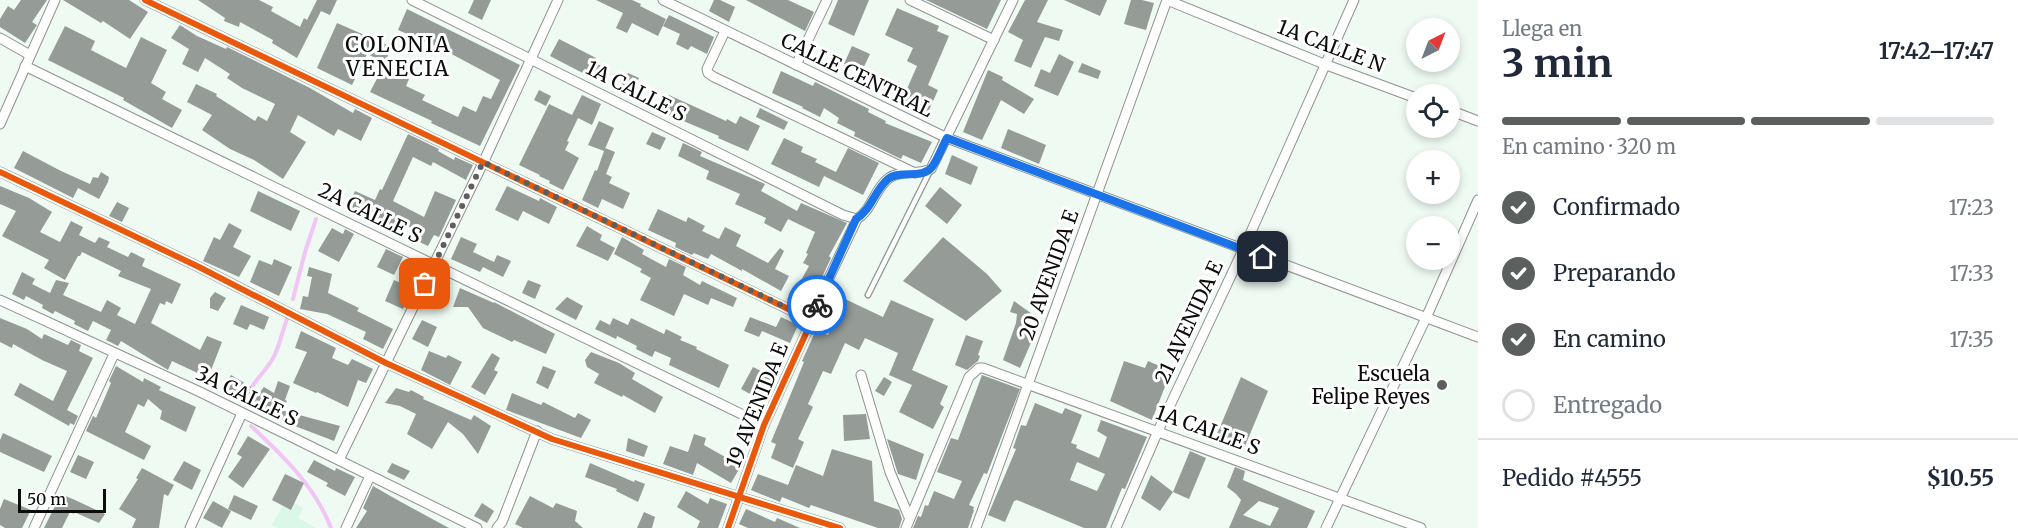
<!DOCTYPE html>
<html lang="es">
<head>
<meta charset="utf-8">
<style>
  :root { --surface:#fff; --page:#f2f2f3; --text:#1f2937; --muted:#747a83; --line:#e0e1e3; --accent:#5b5f5d }
  body { margin:0; font-family:Merriweather,serif; background:var(--page); color:var(--text); height:100vh; display:flex; flex-direction:column; font-size:22px; white-space:nowrap }
  * { box-sizing:border-box; margin:0 }
  p { font-size:20px; color:var(--muted) }
  .icon { flex:none; width:33px; height:33px; fill:none; stroke:currentColor; stroke-width:2; stroke-linecap:round; stroke-linejoin:round }
  .map { position:relative; flex:1; overflow:hidden }
  .sheet { display:flex; flex-direction:column; background:var(--surface); width:540px }
  .sheet>* { flex:none }
  .needle { width:39px; rotate:42deg }
  .fabs { position:absolute; left:1406px; top:18px; display:grid; gap:12px }
  .fabs a { display:grid; place-items:center; width:54px; height:54px; border-radius:50%; background:var(--surface); box-shadow:0 3px 9px #0003; font-size:30px }
  .scale { position:absolute; left:18px; bottom:15px; width:88px; box-sizing:border-box; padding-left:6px; border:3px solid #0c0c0c; border-top:0; font-size:16px; line-height:21px; white-space:nowrap; color:#0c0c0c; -webkit-text-stroke:4px #fff; paint-order:stroke }
  .pin { position:absolute; display:grid; place-items:center; width:51px; height:51px; color:#fff; margin:-26px; border-radius:12px; box-shadow:0 3px 9px #0006 }
  .courier { position:absolute; display:grid; place-items:center; width:60px; height:60px; margin:-30px; border:4px solid #1a73e8; border-radius:50%; background:#fff; color:#222; box-shadow:0 2px 8px #0007 }
  .head em { font-style:normal; font-weight:700 }
  .head div { display:flex; flex-direction:column-reverse }
  .head { display:flex; align-items:center; justify-content:space-between; height:102px; padding:0 24px }
  h1 { font-size:39px; font-weight:700; line-height:45px }
  .bar { display:grid; grid-template-columns:repeat(4,1fr); gap:9px 6px; align-content:center; height:72px; padding:0 24px }
  .bar i { height:8px; border-radius:4px; background:var(--line) }
  .bar .selected { background:var(--accent) }
  .bar p { grid-column:span 4 }
  .line { display:flex; align-items:center; gap:15px; padding:0 24px; border-top:2px solid var(--line) }
  .line div { flex:1 }
  ol { padding:0 24px; list-style:none }
  li { display:flex; align-items:center; gap:18px; height:66px }
  li p { margin-inline-start:auto }
  li .icon { padding:6px; border-radius:50%; background:var(--accent); color:#fff; stroke-width:4 }
  li:last-child { color:var(--muted) }
  li i { width:33px; height:33px; border:3px solid var(--line); border-radius:50% }
  main { display:flex; flex:1; min-height:0 }
  .map>svg:first-child { display:block }
  .farmland { fill:#dbf7e7 }
  .lines { fill:none; stroke-linecap:round; stroke-linejoin:round }
  .stream { stroke:#f1c5f6; stroke-width:4 }
  .building { fill:#959c97; fill-rule:evenodd }
  .service-casing { stroke:#8e9390; stroke-width:7 }
  .minor-casing { stroke:#8e9390; stroke-width:11 }
  .service { stroke:#fdfefd; stroke-width:4.5 }
  .minor { stroke:#fdfefd; stroke-width:9 }
  .cycleway-casing { stroke:#fff; stroke-width:10 }
  .cycleway { stroke:#e8590c; stroke-width:6 }
  .done { stroke:#5b5f5d; stroke-width:6; stroke-dasharray:0 10.8 }
  .route { stroke:#1a73e8; stroke-width:8 }
  .poi-dot { fill:#5b5f5d; stroke:#fff; stroke-width:2 }
  .labels { text-anchor:middle; stroke-width:6; stroke-linejoin:round; paint-order:stroke }
  .street-label { font-size:20px; fill:#0c0c0c; stroke:#fff }
  .poi-label { font-size:20px; fill:#0c0c0c; stroke:#fff; text-anchor:end }
  .neighbourhood-label { font-size:21px; letter-spacing:1.5px; fill:#0c0c0c; stroke:#fff }
</style>
</head>
<body>
<main>
<div class="map">
<svg width="1478" height="528" viewBox="0 0 1478 528">
  <rect width="100%" height="100%" fill="#effaf3"/>
  <!-- farmland -->
  <polygon class="farmland" points="295,503 303,508 298,518 316,528 277,528 272,525 283,505 291,509"/>
  <g class="lines">
    <!-- stream -->
    <g class="stream">
      <polyline points="293,299 305,252 316,219"/>
      <path d="M246 405C248 385 262 376 272 360 279 349 282 332 287 319"/>
      <path d="M251 426C283 456 315 486 331 528"/>
    </g>
  </g>
  <!-- building -->
  <g class="building">
    <polygon points="21,0 47,0 32,22 37,25 25,43 0,27 0,19 8,6 14,10"/>
    <polygon points="63,0 129,0 148,12 130,39 103,21 101,23"/>
    <polygon points="198,0 259,0 273,7 271,11 300,27 304,18 307,20 317,0 337,0 330,15 321,11 297,58 272,43 273,40 240,22 239,27 224,21 225,18"/>
    <polygon points="474,0 491,0 482,20 468,13"/>
    <polygon points="596,0 632,0 641,4 640,6 666,19 658,36 632,23 627,33 616,28 623,13"/>
    <polygon points="714,0 720,0 735,7 729,22 709,11"/>
    <polygon points="746,0 788,0 814,12 805,31"/>
    <polygon points="838,0 869,0 854,36 828,24"/>
    <polygon points="926,0 1001,0 987,29"/>
    <polygon points="1025,0 1048,0 1037,22 1063,30 1059,41 1045,37 1031,68 1014,61 1023,40 1008,32"/>
    <polygon points="1064,0 1107,0 1100,16"/>
    <polygon points="1131,0 1142,0 1154,3 1146,30 1124,24"/>
    <polygon points="897,8 939,26 937,31 949,36 928,85 938,90 926,117 900,105 917,66 907,61 913,48 885,35"/>
    <polygon points="407,9 520,65 480,146 431,123 432,121 370,92 383,67 409,79 406,86 425,95 422,100 458,117 463,106 476,112 483,96 491,99 500,80 446,51 398,30"/>
    <polygon points="669,15 714,37 707,54 691,46 688,50 676,44 680,34 663,26"/>
    <polygon points="337,23 392,47 385,62 367,54 352,85 317,68"/>
    <polygon points="180,25 197,36 226,49 227,47 310,88 353,113 355,109 372,118 361,141 338,129 334,136 298,115 290,132 306,142 283,179 254,160 230,149 202,130 212,115 187,102 196,84 217,94 216,96 255,121 258,116 267,121 275,104 242,88 227,78 230,74 205,58 198,72 182,64 189,49 171,38"/>
    <polygon points="65,26 95,41 91,50 126,68 141,37 167,50 151,83 166,92 162,99 182,110 172,128 123,100 124,98 48,60"/>
    <polygon points="559,39 596,58 594,62 605,68 598,81 550,56"/>
    <polygon points="852,46 870,54 862,71 844,64"/>
    <polygon points="1059,54 1074,62 1058,96 1034,86 1041,69 1050,73"/>
    <polygon points="1082,63 1101,71 1098,79 1078,72"/>
    <polygon points="988,70 1003,77 1002,80 1034,99 1024,114 1001,100 982,140 963,132"/>
    <polygon points="781,71 813,86 815,82 869,109 868,112 886,121 885,123 932,142 921,163 903,155 901,159 854,136 855,132 837,123 839,118 824,108 820,117 802,108 803,107 772,93"/>
    <polygon points="628,73 639,78 630,96 619,90"/>
    <polygon points="539,90 551,96 546,106 534,100"/>
    <polygon points="582,95 601,104 592,125 578,118 567,141 569,142 565,150 579,158 563,190 549,183 550,181 539,176 540,175 519,165 549,104 572,115"/>
    <polygon points="669,95 726,121 727,119 736,124 740,116 760,126 748,151 718,138 719,136 662,112"/>
    <polygon points="760,108 788,122 784,130 756,117"/>
    <polygon points="599,121 614,128 604,151 588,145"/>
    <polygon points="1008,129 1046,145 1039,164 1001,148"/>
    <polygon points="652,132 666,138 660,150 646,144"/>
    <polygon points="408,134 439,149 438,151 454,160 455,157 473,165 466,180 433,162 431,166 413,157 393,201 424,217 435,191 456,200 439,237 434,235 428,246 413,239 417,231 397,220 393,229 384,224 385,221 348,206 355,191 375,200 380,189 382,190"/>
    <polygon points="784,138 803,147 801,152 817,159 815,162 836,172 848,148 879,163 863,195 824,176 819,187 771,164"/>
    <polygon points="683,143 702,152 700,156 765,184 761,191 797,211 801,203 847,223 829,256 831,258 815,292 799,284 809,266 803,263 808,254 806,253 815,232 788,219 781,232 764,223 766,218 735,204 740,194 706,179 709,171 678,156"/>
    <polygon points="605,148 615,152 606,174 612,177 609,183 630,193 623,209 602,199 598,208 582,200 595,170 597,171"/>
    <polygon points="23,151 61,171 90,184 93,177 98,178 101,172 109,177 108,182 99,199 78,188 73,198 14,168"/>
    <polygon points="952,155 978,167 971,185 945,174"/>
    <polygon points="0,186 29,198 52,212 40,232 60,242 71,221 83,227 79,235 95,243 99,237 110,242 107,247 128,257 131,252 145,259 142,266 181,284 172,304 166,301 165,305 160,303 151,323 200,350 207,336 222,342 208,378 172,361 168,370 121,341 118,346 106,340 111,330 93,321 88,331 74,324 75,321 55,311 53,314 42,308 43,305 26,296 24,300 12,294 22,272 35,279 32,284 50,293 56,280 69,283 63,295 101,312 107,300 121,308 117,315 135,324 151,289 118,276 121,271 82,252 80,256 78,256 65,280 44,268 49,260 2,236 16,211 0,204"/>
    <polygon points="507,186 539,201 540,198 557,207 549,224 523,211 518,221 495,210"/>
    <polygon points="940,187 962,205 947,224 925,206"/>
    <polygon points="258,191 300,211 291,231 250,211"/>
    <polygon points="117,202 129,208 122,222 109,216"/>
    <polygon points="658,209 686,222 688,217 705,226 702,231 719,239 725,227 741,235 736,246 768,263 780,248 784,251 775,269 789,276 781,291 742,269 742,271 711,254 708,259 694,253 692,255 675,247 676,243 648,230"/>
    <polygon points="229,223 242,230 233,247 251,256 239,277 203,261 214,237 220,240"/>
    <polygon points="587,226 602,235 600,240 615,248 608,261 576,246"/>
    <polygon points="332,228 343,234 345,229 354,234 339,262 318,251"/>
    <polygon points="461,237 477,244 473,252 494,262 497,255 511,261 503,277 483,267 480,272 451,259"/>
    <polygon points="622,237 644,250 642,254 666,267 669,259 686,267 683,275 700,285 702,281 737,298 733,307 711,298 708,305 684,294 674,316 640,300 651,278 640,272 642,269 614,254"/>
    <polygon points="943,237 987,274 1002,291 966,321 903,281"/>
    <polygon points="386,249 403,257 394,275 377,267"/>
    <polygon points="274,259 292,267 279,296 250,282 259,260 272,265"/>
    <polygon points="309,267 332,274 328,293 359,308 357,311 393,329 383,349 363,339 366,332 327,314 300,309 303,296 308,297 312,277 307,276"/>
    <polygon points="394,280 412,288 403,309 385,301"/>
    <polygon points="528,280 541,285 535,299 522,293"/>
    <polygon points="460,288 494,303 494,302 555,334 546,354 514,340 512,342 483,328 468,307 453,307"/>
    <polygon points="215,292 226,298 218,311 210,308 210,298"/>
    <polygon points="567,297 583,306 576,320 555,309"/>
    <polygon points="845,299 883,317 891,300 934,319 912,370 948,386 940,404 944,407 933,429 899,412 912,385 889,375 898,353 865,338 859,350 845,343 831,374 823,371 808,404 813,407 798,439 804,442 793,468 771,458 776,444 771,442 804,362 802,361 816,330 828,335"/>
    <polygon points="1014,301 1042,321 1041,323 1036,322 1034,336 1020,368 1003,360 1016,323 1017,314 1010,312"/>
    <polygon points="241,305 269,317 264,330 250,324 247,330 233,324"/>
    <polygon points="750,317 776,327 781,317 798,325 790,343 762,331 759,337 744,331"/>
    <polygon points="0,318 27,329 42,339 44,334 68,345 71,340 81,345 79,351 93,358 67,410 78,416 74,425 70,423 69,426 14,395 20,383 53,401 67,371 42,360 13,344 12,348 0,342"/>
    <polygon points="613,318 628,325 631,318 664,334 666,329 682,337 680,340 697,347 696,349 729,365 719,388 669,365 671,358 655,351 652,357 636,349 637,346 617,336 616,339 595,329 600,320 610,325"/>
    <polygon points="422,320 437,327 428,347 412,339"/>
    <polygon points="301,331 336,348 332,358 348,365 352,359 373,369 366,383 358,380 348,407 317,392 316,393 293,383 307,352 295,348"/>
    <polygon points="966,335 983,341 978,355 980,356 978,361 967,370 955,365"/>
    <polygon points="429,351 446,358 448,355 462,362 450,385 421,370"/>
    <polygon points="591,352 619,363 635,373 632,379 663,397 655,413 623,395 622,397 594,383 599,374 587,367 585,360"/>
    <polygon points="492,353 500,358 494,370 498,372 485,395 471,387"/>
    <polygon points="1124,361 1145,368 1148,361 1171,371 1152,420 1110,401"/>
    <polygon points="116,366 143,382 144,378 161,387 159,390 196,407 186,432 160,419 162,411 148,399 144,407 138,404 125,432 151,446 144,460 86,431 93,416 96,418 111,383 109,381"/>
    <polygon points="543,366 556,371 548,389 536,383"/>
    <polygon points="753,367 777,379 765,402 741,389"/>
    <polygon points="231,375 260,392 264,387 274,393 278,381 290,386 285,400 287,401 281,410 340,426 334,441 287,423 242,395 241,396 224,387"/>
    <polygon points="982,375 1020,389 987,474 984,473 969,505 974,507 973,510 974,510 968,528 913,528 918,516 921,517 925,505 928,506 934,491 954,499 962,481 937,472 951,438 958,440"/>
    <polygon points="884,377 892,382 884,396 875,391"/>
    <polygon points="1241,377 1268,391 1245,446 1217,434"/>
    <polygon points="396,388 409,392 411,390 424,397 423,399 471,420 474,415 491,426 478,454 463,434 448,422 432,449 407,434 416,414 400,406 385,403"/>
    <polygon points="512,393 541,405 543,402 575,418 578,413 591,420 581,438 506,410"/>
    <path d="M1035 403 1062 414 1065 408 1082 415 1071 443 1077 445 1076 448 1099 458 1107 437 1097 431 1101 420 1147 437 1125 489 1122 488 1106 528H1084L1017 500 1014 501 1005 522 988 515 1016 449 1013 448 1021 425 1026 426ZM1077 462 1105 474 1097 491 1070 480Z"/>
    <polygon points="866,414 870,439 844,441 843,415"/>
    <polygon points="3,433 52,456 44,472 0,452 0,440"/>
    <polygon points="694,434 706,438 704,445 741,466 731,483 697,463 693,475 663,464 670,446 688,452"/>
    <polygon points="248,436 270,449 243,488 228,477 242,457 237,454"/>
    <polygon points="628,438 648,446 644,457 626,451"/>
    <polygon points="887,439 924,454 916,480 898,474"/>
    <polygon points="832,449 872,461 874,501 899,510 902,519 899,528 878,528 811,505 809,508 782,497 780,502 751,490 758,474 788,485 796,465 823,476"/>
    <polygon points="1190,451 1206,458 1189,499 1173,492"/>
    <polygon points="78,455 94,462 86,479 70,472"/>
    <polygon points="314,460 335,471 336,468 355,477 345,496 326,486 328,483 307,472"/>
    <polygon points="184,461 201,470 192,490 173,480"/>
    <polygon points="392,463 410,471 404,480 387,472"/>
    <polygon points="590,463 634,482 635,480 645,484 638,502 616,491 617,489 585,477"/>
    <path d="M1235 467 1245 471 1243 480 1315 511 1307 528H1229L1241 500 1236 494 1227 487ZM1259 501 1279 508 1270 526 1243 515Z"/>
    <polygon points="142,468 174,485 168,496 164,494 159,528 132,528 136,519 119,509 138,479 136,478"/>
    <polygon points="285,474 304,483 291,510 272,500"/>
    <polygon points="1151,475 1173,492 1160,511 1141,498"/>
    <polygon points="373,486 401,502 449,528 356,528 367,511 363,508"/>
    <polygon points="686,491 708,504 710,498 727,504 718,528 697,528 700,521 677,507"/>
    <polygon points="61,494 75,500 105,514 99,523 74,512 74,514 70,512 62,528 44,528"/>
    <polygon points="234,495 258,506 251,520 228,509"/>
    <polygon points="530,496 553,508 556,503 577,511 575,521 583,528 523,528 515,524"/>
    <polygon points="4,499 31,510 22,528 5,528 0,525 0,509"/>
    <polygon points="213,501 231,511 222,528 203,518"/>
    <polygon points="482,503 494,511 487,523 474,516"/>
    <polygon points="746,509 775,522 777,518 800,528 748,528 739,524"/>
    <polygon points="644,512 655,517 652,528 637,528"/>
  </g>
  <g class="lines">
    <!-- service casing -->
    <g class="service-casing">
      <polyline id="service" points="868,295 930,171"/>
    </g>
    <!-- minor casing -->
    <g class="minor-casing">
      <g id="minor">
        <polyline points="145,0 803,316 808,322 808,329 764,425 728,528"/>
        <path d="M412 0 843 215 857 219C873 209 874 189 889 178 900 170 918 175 931 169L1013 0"/>
        <polyline points="663,0 947,138 1478,337"/>
        <polyline points="910,0 994,40"/>
        <polyline points="725,31 707,69 708,73 714,77 915,173"/>
        <polyline points="0,38 30,55"/>
        <polyline points="796,65 827,0"/>
        <polyline points="25,66 764,425"/>
        <polyline points="1449,110 1478,121"/>
        <polyline points="0,124 55,0"/>
        <polyline points="0,172 199,267 386,363 552,439 840,528"/>
        <polyline points="0,300 198,391 477,528"/>
        <polyline points="808,322 857,219"/>
        <polyline points="861,375 890,472 909,517"/>
        <polyline points="339,460 483,163 558,0"/>
        <polyline points="34,528 114,354"/>
        <polyline points="190,528 242,413"/>
        <polyline points="346,528 370,476"/>
        <polyline points="497,528 502,522 537,431"/>
        <polyline points="906,528 969,377 979,368 983,368 1421,528"/>
        <path d="M976 528C1041 353 1103 176 1167 0L1324 64 1416 98"/>
        <polyline points="1116,528 1158,431 1243,250 1354,0"/>
        <polyline points="1326,528 1426,318 1478,200"/>
      </g>
    </g>
    <!-- service -->
    <use href="#service" class="service"/>
    <!-- minor -->
    <use href="#minor" class="minor"/>
    <!-- cycleway casing -->
    <g class="cycleway-casing">
      <g id="cycleway">
        <polyline points="145,0 803,316 808,322 808,329 764,425 728,528"/>
        <polyline points="0,172 199,267 386,363 552,439 840,528"/>
      </g>
    </g>
    <!-- cycleway -->
    <use href="#cycleway" class="cycleway"/>
  </g>
  <g class="lines">
    <!-- done -->
    <polyline class="done" points="425,284 483,162 804,316 808,322 817,305"/>
    <!-- route -->
    <path class="route" d="M817 305 856 219C872 209 874 191 888 179 900 169 922 180 932 167 938 159 942 147 947 138L1263 257"/>
  </g>
  <!-- markers -->
  <circle class="poi-dot" cx="1442" cy="385" r="6"/>
  <g class="labels">
    <!-- street labels -->
    <g class="street-label">
      <text transform="translate(1331 46) rotate(21)" y="7">1A CALLE N</text>
      <text transform="translate(857 75) rotate(26)" y="7">CALLE CENTRAL</text>
      <text transform="translate(636 91) rotate(27)" y="7">1A CALLE S</text>
      <text transform="translate(370 213) rotate(26)" y="7">2A CALLE S</text>
      <text transform="translate(1049 275) rotate(-70)" y="7">20 AVENIDA E</text>
      <text transform="translate(1189 322) rotate(-65)" y="7">21 AVENIDA E</text>
      <text transform="translate(247 396) rotate(26)" y="7">3A CALLE S</text>
      <text transform="translate(757 405) rotate(-68)" y="7">19 AVENIDA E</text>
      <text transform="translate(1208 430) rotate(20)" y="7">1A CALLE S</text>
    </g>
    <!-- poi labels -->
    <g class="poi-label">
      <text x="1430" y="381">Escuela<tspan x="1430" dy="23">Felipe Reyes</tspan></text>
    </g>
    <!-- neighbourhood labels -->
    <g class="neighbourhood-label">
      <text x="398" y="52">COLONIA<tspan x="398" dy="24">VENECIA</tspan></text>
    </g>
  </g>
</svg>
<div class="fabs">
<a><svg class="needle" viewBox="-14 -14 28 28"><path d="M0-13l5 13h-10z" fill="#e53935"/><path d="M0 13l5-13h-10z" fill="#747a83"/></svg></a>
<a><svg class="icon" aria-label="locate" viewBox="0 0 24 24"><circle cx="12" cy="12" r="6"/><path d="M12 2v4M12 18v4M2 12h4M18 12h4"/></svg></a>
<a>+</a>
<a>−</a>
</div>
<div class="scale">50 m</div>
<div class="pin" style="left:425px;top:284px;background:#ea580c"><svg class="icon" aria-label="bag" viewBox="0 0 24 24"><path d="M5 8h14l-1 12H6zM9 8a3 3 0 0 1 6 0"/></svg></div>
<div class="pin" style="left:1263px;top:257px;background:#1f2937"><svg class="icon" aria-label="home" viewBox="0 0 24 24"><path d="M3 11l9-7 9 7M6 9v11h12V9"/></svg></div>
<div class="courier" style="left:817px;top:305px"><svg class="icon" aria-label="bike" viewBox="0 0 24 24"><circle cx="6" cy="16" r="4"/><circle cx="18" cy="16" r="4"/><path d="M6 16l4-8h5l3 8M10 8l3 8H6M13 5h3"/></svg></div>
</div>
<section class="sheet">
<div class="head"><div><h1>3 min</h1><p>Llega en</p></div><em>17:42–17:47</em></div>
<div class="bar"><i class="selected"></i><i class="selected"></i><i class="selected"></i><i></i><p>En camino · 320 m</p></div>
<ol>
<li><svg class="icon" aria-label="check" viewBox="0 0 24 24"><path d="M5 12l5 5 9-10"/></svg>Confirmado<p>17:23</p></li>
<li><svg class="icon" aria-label="check" viewBox="0 0 24 24"><path d="M5 12l5 5 9-10"/></svg>Preparando<p>17:33</p></li>
<li><svg class="icon" aria-label="check" viewBox="0 0 24 24"><path d="M5 12l5 5 9-10"/></svg>En camino<p>17:35</p></li>
<li><i></i>Entregado</li>
</ol>
<div class="line" style="height:78px"><div>Pedido #4555</div><b>$10.55</b></div>
</section>
</main>
</body>
</html>
